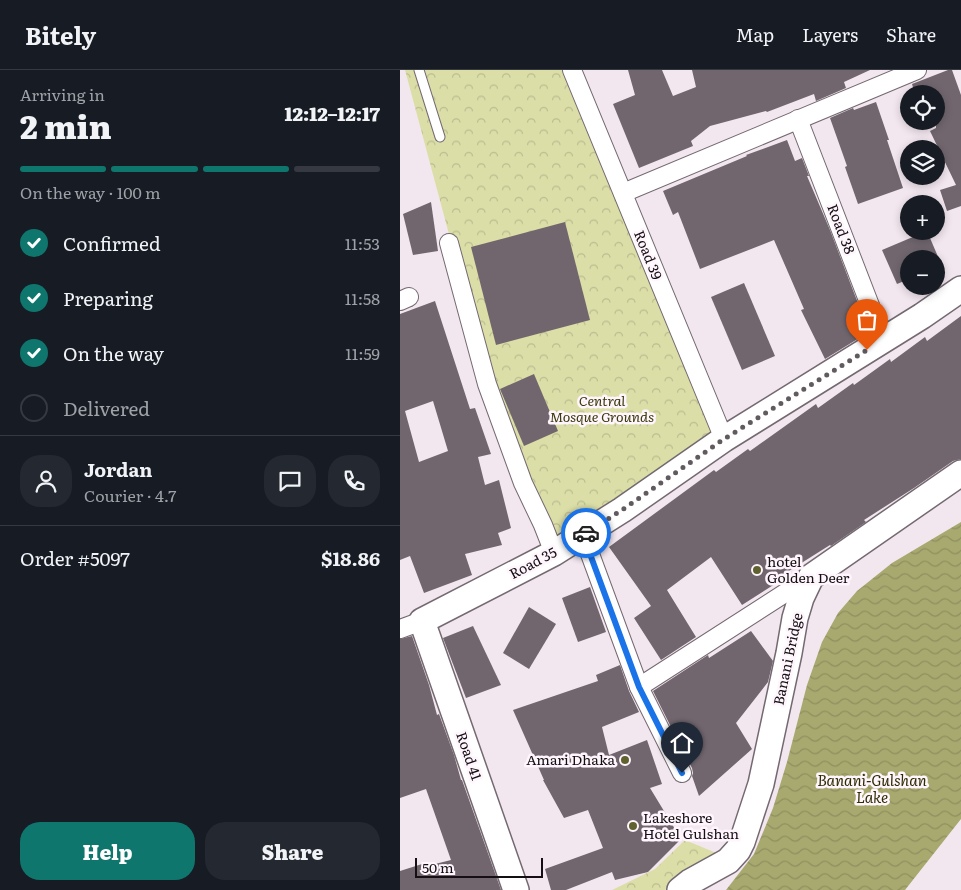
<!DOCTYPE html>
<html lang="en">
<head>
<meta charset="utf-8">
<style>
  :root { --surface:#171b24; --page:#242831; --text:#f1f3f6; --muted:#9ea1a6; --line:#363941; --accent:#0f766e }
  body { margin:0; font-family:Literata,serif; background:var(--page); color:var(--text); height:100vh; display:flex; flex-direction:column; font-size:19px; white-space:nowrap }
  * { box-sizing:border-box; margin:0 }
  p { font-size:16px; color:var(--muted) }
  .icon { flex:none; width:28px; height:28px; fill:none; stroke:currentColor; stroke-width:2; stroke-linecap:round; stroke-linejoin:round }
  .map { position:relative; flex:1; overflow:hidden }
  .sheet { display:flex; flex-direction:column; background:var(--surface); width:400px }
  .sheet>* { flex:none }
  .fabs { position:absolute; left:500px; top:15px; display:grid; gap:10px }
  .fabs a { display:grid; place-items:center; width:45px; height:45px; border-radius:50%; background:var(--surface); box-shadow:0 2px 8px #0003; font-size:25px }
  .scale { position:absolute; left:15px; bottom:12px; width:128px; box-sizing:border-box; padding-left:5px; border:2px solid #130f12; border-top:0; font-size:14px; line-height:18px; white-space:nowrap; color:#130f12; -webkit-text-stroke:4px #fff5fc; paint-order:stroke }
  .pin { position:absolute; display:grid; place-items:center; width:42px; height:42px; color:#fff; margin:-51px -21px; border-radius:50% 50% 50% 0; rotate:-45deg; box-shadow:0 0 5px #0007 }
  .pin .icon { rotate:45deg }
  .courier { position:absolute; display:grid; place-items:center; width:50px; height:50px; margin:-25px; border:4px solid #1a73e8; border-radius:50%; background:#fff; color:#222; box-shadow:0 1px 6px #0007 }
  .summary em { font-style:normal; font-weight:800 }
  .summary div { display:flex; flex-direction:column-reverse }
  .summary { display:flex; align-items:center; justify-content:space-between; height:85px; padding:0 20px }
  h1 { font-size:32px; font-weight:800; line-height:38px }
  .bar { display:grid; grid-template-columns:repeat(4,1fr); gap:8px 5px; align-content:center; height:60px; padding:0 20px }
  .bar i { height:6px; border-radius:4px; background:var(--line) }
  .bar .selected { background:var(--accent) }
  .bar p { grid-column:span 4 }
  .line { display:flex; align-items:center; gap:12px; padding:0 20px; border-top:1px solid var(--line) }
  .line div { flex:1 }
  .round { display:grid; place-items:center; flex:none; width:52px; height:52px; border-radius:20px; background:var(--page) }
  ol { padding:0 20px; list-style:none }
  li { display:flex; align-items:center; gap:15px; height:55px }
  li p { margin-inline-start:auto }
  li .icon { padding:5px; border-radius:50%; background:var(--accent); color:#fff; stroke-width:4 }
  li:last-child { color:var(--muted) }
  li i { width:28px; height:28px; border:2px solid var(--line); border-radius:50% }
  .cta { display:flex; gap:10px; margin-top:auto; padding:10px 20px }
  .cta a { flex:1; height:58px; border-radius:20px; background:var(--accent); color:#fff; font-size:20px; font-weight:800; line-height:58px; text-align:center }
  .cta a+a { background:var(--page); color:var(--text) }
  header { display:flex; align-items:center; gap:30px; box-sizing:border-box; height:70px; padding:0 25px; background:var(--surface); border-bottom:1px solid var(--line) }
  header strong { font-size:24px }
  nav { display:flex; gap:28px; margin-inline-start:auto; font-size:18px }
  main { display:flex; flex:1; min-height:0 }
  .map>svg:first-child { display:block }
  .park { fill:url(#park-crowns) }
  .water { fill:url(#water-waves) }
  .building { fill:#71666e; fill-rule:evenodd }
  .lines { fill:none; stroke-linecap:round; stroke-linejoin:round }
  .lane-casing { stroke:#746971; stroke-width:11 }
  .street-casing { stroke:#746971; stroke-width:20 }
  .secondary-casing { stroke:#746971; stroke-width:28 }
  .lane { stroke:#fff; stroke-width:9 }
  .street { stroke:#fff; stroke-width:18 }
  .secondary { stroke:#fff; stroke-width:25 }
  .done { stroke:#615b5f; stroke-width:5; stroke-dasharray:0 9 }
  .route { stroke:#1a73e8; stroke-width:6 }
  .poi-dot { fill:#5f612e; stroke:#fff5fc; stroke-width:2 }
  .labels { text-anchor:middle; stroke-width:5; stroke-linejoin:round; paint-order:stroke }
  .street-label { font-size:14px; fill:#130f12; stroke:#fff5fc }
  .park-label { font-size:14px; font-style:italic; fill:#39390b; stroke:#fff5fc }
  .poi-label { font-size:14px; fill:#130f12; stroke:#fff5fc; text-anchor:start }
  .water-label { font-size:15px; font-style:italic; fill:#2c2c00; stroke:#fff5fc }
</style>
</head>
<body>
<header>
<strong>Bitely</strong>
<nav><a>Map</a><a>Layers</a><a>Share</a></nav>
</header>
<main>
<section class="sheet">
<div class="summary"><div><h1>2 min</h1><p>Arriving in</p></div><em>12:12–12:17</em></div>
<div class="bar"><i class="selected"></i><i class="selected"></i><i class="selected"></i><i></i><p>On the way · 100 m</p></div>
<ol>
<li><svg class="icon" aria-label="check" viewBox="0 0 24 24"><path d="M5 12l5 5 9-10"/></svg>Confirmed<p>11:53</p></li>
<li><svg class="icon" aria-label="check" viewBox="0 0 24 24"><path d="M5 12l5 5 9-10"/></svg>Preparing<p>11:58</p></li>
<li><svg class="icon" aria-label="check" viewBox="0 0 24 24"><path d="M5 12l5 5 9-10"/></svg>On the way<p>11:59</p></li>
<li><i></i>Delivered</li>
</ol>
<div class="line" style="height:90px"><a class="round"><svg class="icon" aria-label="person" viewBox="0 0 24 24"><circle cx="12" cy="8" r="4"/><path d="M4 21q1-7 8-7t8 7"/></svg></a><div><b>Jordan</b><p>Courier · 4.7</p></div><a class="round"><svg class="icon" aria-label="chat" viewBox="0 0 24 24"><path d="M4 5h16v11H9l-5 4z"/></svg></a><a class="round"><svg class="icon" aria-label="phone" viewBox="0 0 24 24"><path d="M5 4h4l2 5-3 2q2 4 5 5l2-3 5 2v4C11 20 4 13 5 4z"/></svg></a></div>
<div class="line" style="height:65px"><div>Order #5097</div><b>$18.86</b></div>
<div class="cta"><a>Help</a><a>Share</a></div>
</section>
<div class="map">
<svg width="561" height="820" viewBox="0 0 561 820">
  <defs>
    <pattern id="park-crowns" width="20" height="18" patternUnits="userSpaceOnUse" patternTransform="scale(1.25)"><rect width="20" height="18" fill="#dbdea7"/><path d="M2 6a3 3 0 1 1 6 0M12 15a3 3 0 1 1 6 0" fill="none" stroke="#bbbd8f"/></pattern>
    <pattern id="water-waves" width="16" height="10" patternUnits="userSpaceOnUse" patternTransform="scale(1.25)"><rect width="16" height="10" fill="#a7a96f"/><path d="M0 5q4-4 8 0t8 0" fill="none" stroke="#8f905f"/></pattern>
  </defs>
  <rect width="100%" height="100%" fill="#f3e7ef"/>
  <!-- park -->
  <g class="park">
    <polygon points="5,0 169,0 318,370 160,486 126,410 50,168"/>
    <polygon points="285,770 319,784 278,809 265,820 212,820 255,799"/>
  </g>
  <!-- water -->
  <polygon class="water" points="561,452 561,749 505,820 326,820 354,784 373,738 387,692 407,615 422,572 438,543 457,521 492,493"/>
  <!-- building -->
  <g class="building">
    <polygon points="228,0 262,0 273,26 296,17 292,0 470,0 444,12 446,18 416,31 414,24 367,42 366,41 310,56 291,71 293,76 239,98 213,34 235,25"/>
    <polygon points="548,0 552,0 561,25 561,136 547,141 540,120 556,115 530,61 536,58 536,24 515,24 512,14"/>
    <polygon points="476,32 489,70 487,70 503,118 458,134 445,97 447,96 430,48 453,38 454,40"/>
    <polygon points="387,70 395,91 402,88 409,106 407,106 430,160 469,262 425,289 401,240 404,239 374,170 300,199 278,142 273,145 263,121 347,86 346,85"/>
    <polygon points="31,132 38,181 13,185 3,144"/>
    <polygon points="165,152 190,250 96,275 71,177"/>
    <polygon points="527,161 539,189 509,189 509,209 497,214 482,180"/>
    <polygon points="344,213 375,286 342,300 311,227"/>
    <path d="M35 231 70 339 75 338 91 384 78 387 85 415 99 410 111 458 98 463 102 475 65 484 72 505 24 523 10 486 0 490V244ZM33 331 48 381 19 392 5 341Z"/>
    <polygon points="561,246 561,389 553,391 514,418 464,450 466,452 431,476 430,475 376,509 378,512 342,535 311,487 267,520 296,567 261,590 234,548 251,536 209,477 314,400 316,402 348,379 350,381 416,334 418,338 453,313 454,315 490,289 491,292 525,267 527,271"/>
    <polygon points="134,304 158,361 124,376 100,319"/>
    <polygon points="190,517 206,562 178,572 162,528"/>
    <polygon points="129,537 156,554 129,599 103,583"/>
    <polygon points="73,556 101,615 66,628 43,568"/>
    <polygon points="351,561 373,591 368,612 336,653 352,679 299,726 292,706 293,703 292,698 282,679 274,656 271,657 253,621 308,585 309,588"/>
    <polygon points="12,566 29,615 37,645 39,644 54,685 61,710 62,710 101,820 0,820 0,801 22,794 23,797 51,790 26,719 0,728 0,569"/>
    <polygon points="220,595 229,621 239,642 202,657 209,685 247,670 262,714 250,718 281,769 248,802 215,810 212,802 166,820 151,820 145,799 203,778 188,740 164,748 143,710 144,710 113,640 198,611 196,605"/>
  </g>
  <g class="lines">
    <!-- lane casing -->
    <g class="lane-casing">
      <polyline id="lane" points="19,0 40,67"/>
    </g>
    <!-- street casing -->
    <g class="street-casing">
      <g id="street">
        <polyline points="172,0 324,369"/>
        <polyline points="398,49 483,269"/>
        <polyline points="223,123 517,0"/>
        <polyline points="49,173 87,314 123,413 143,455 154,483"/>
        <polyline points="0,231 9,227"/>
        <polyline points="183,465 239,617 282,703"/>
        <polyline points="0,559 22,551"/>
        <polyline points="239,617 410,507"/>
      </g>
    </g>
    <!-- secondary casing -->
    <g class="secondary-casing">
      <g id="secondary">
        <polyline points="116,820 22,551 154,483 222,440 324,369 522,246 561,219"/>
        <polyline points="280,820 290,812 328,791 338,780 342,772 361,714 389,583 395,548 401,528 411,507 561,403"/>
      </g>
    </g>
    <!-- lane -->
    <use href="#lane" class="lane"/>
    <!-- street -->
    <use href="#street" class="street"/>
    <!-- secondary -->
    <use href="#secondary" class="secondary"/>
  </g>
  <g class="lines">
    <!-- done -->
    <polyline class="done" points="186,463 222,440 324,369 467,280"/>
    <!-- route -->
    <polyline class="route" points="186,463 183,465 239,617 282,703"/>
  </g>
  <!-- markers -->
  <g class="poi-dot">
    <circle cx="357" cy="500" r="5"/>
    <circle cx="225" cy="690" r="5"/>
    <circle cx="233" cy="756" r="5"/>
  </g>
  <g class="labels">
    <!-- street labels -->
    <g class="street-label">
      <text transform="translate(441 159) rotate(69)" y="5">Road 38</text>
      <text transform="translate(248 185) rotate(68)" y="5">Road 39</text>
      <text transform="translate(133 493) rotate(-28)" y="5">Road 35</text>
      <text transform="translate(388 589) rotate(-78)" y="5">Banani Bridge</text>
      <text transform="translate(69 686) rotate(71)" y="5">Road 41</text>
    </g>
    <!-- park labels -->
    <g class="park-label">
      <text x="202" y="336">Central<tspan x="202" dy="16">Mosque Grounds</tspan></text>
    </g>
    <!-- poi labels -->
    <g class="poi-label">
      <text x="367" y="497">hotel<tspan x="367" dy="16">Golden Deer</tspan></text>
      <text x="215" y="695" text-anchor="end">Amari Dhaka</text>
      <text x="243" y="753">Lakeshore<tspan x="243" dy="16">Hotel Gulshan</tspan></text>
    </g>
    <!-- water labels -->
    <g class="water-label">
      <text x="472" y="716">Banani-Gulshan<tspan x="472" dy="17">Lake</tspan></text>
    </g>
  </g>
</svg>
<div class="fabs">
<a><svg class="icon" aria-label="locate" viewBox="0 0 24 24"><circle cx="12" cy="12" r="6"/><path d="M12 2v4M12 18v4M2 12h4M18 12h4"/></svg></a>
<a><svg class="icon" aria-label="layers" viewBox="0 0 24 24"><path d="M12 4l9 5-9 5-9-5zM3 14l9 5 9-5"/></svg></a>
<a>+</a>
<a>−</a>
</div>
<div class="scale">50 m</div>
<div class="pin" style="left:467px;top:280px;background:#ea580c"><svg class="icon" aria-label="bag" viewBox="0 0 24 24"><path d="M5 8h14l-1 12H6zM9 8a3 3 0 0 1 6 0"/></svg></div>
<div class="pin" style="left:282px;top:703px;background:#1f2937"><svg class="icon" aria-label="home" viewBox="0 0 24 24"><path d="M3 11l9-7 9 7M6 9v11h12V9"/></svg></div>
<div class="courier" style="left:186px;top:463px"><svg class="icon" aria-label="car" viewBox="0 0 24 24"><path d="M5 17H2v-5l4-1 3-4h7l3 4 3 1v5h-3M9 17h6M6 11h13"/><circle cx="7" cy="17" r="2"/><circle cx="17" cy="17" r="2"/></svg></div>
</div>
</main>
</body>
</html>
